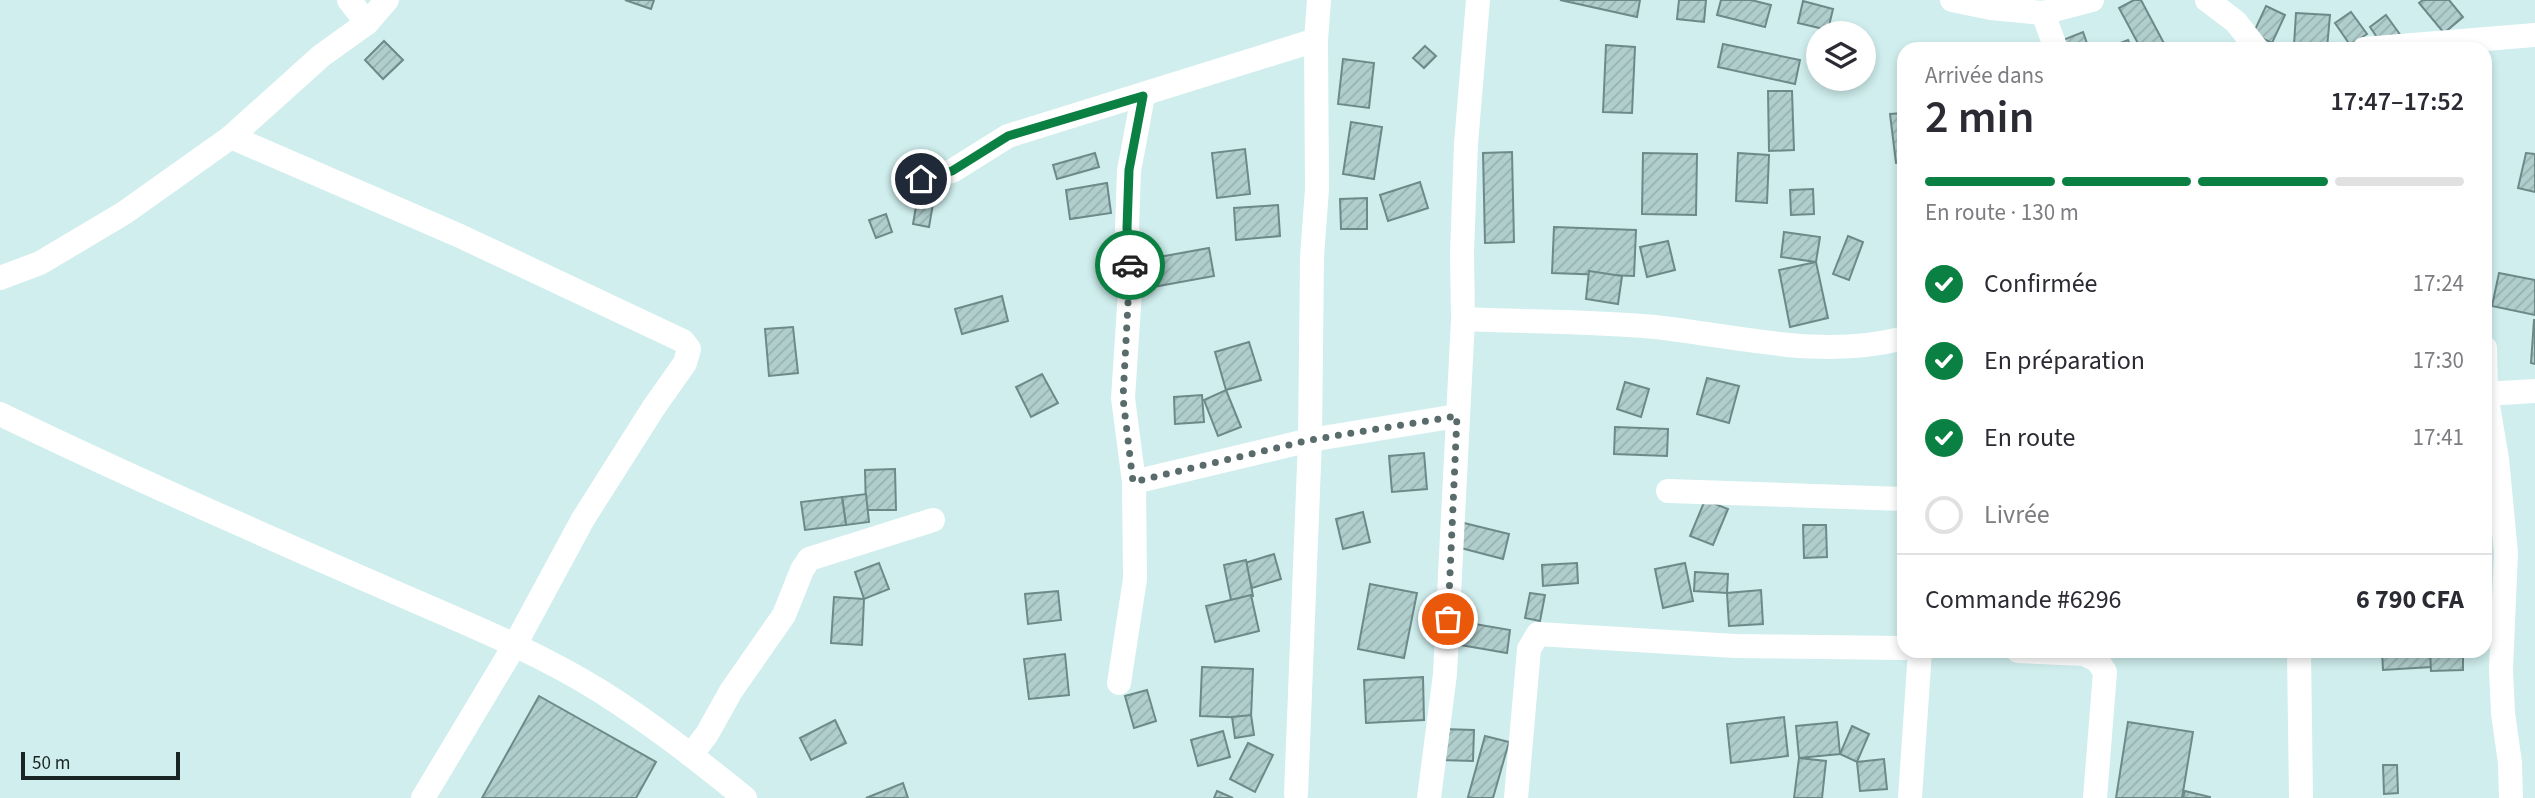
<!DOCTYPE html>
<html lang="fr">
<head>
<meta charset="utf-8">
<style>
  :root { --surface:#fff; --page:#f7f7f7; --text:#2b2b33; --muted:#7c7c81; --line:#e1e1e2; --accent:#0b8043 }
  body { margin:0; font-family:"Source Sans 3",sans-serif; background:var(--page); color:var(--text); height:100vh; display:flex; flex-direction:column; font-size:26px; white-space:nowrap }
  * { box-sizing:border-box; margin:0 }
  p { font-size:23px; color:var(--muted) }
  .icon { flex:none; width:38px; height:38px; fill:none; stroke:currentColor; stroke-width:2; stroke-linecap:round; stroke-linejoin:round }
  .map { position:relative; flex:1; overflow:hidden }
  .details { position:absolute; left:1897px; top:42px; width:595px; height:616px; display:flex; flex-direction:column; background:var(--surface); border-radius:21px; box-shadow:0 4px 10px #0003 }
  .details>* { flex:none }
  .buttons { position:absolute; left:1806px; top:21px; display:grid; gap:14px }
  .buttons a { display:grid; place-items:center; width:70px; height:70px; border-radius:50%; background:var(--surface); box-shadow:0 4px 10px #0003; font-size:35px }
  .scale { position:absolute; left:21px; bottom:18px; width:159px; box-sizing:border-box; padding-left:7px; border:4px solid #192524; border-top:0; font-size:19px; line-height:24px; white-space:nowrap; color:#192524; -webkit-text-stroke:5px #cfeeed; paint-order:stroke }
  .pin { position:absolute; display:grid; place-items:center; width:60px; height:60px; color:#fff; margin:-30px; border:4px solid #fff; border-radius:50%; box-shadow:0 2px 7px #0007 }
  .courier { position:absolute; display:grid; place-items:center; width:70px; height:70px; margin:-35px; border:5px solid #0b8043; border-radius:50%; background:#fff; color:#222; box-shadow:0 2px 9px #0007 }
  .head em { font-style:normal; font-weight:600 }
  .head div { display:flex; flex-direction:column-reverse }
  .head { display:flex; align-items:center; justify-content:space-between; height:119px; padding:0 28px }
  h1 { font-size:46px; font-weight:600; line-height:52px }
  .bar { display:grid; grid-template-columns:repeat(4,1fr); gap:10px 7px; align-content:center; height:84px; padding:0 28px }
  .bar i { height:9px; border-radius:5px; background:var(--line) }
  .bar .on { background:var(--accent) }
  .bar p { grid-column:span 4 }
  .line { display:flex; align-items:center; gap:18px; padding:0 28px; border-top:2px solid var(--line) }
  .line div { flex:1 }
  ol { padding:0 28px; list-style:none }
  li { display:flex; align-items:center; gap:21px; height:77px }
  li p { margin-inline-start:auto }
  li .icon { padding:7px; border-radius:50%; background:var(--accent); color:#fff; stroke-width:4 }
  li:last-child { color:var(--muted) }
  li i { width:38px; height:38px; border:4px solid var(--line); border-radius:50% }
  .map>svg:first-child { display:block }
  .building { fill:url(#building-hatch); stroke:#6d8a89; stroke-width:2 }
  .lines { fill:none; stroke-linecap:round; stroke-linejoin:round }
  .street { stroke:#fff; stroke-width:24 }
  .done { stroke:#596b6a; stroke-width:7; stroke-dasharray:0 12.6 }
  .route { stroke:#0b8043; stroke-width:9 }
</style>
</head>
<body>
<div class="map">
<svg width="2535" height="798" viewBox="0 0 2535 798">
  <defs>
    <pattern id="building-hatch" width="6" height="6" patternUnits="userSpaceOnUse" patternTransform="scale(1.75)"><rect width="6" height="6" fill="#b0cecd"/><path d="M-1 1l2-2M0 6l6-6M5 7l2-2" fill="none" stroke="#97b1b0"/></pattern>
  </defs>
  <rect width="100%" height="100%" fill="#cfeeed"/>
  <!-- building -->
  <g class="building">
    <polygon points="625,0 654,0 651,9"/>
    <polygon points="1560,0 1640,0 1637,17"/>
    <polygon points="1679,0 1706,0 1704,22 1677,19"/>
    <polygon points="1721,0 1751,0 1771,5 1765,27 1717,15"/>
    <polygon points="2134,0 2141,0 2167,49 2141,49 2119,8"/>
    <polygon points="2423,0 2449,0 2463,17 2444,33 2419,3"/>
    <polygon points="1803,1 1833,9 1828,30 1798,23"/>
    <polygon points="2266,6 2285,15 2272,43 2253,34"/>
    <polygon points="2351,12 2367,34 2350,45 2335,23"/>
    <polygon points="2296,13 2330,15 2327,48 2294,45"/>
    <polygon points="2386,15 2404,40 2385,49 2370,27"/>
    <polygon points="2083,32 2089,49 2055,49 2053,44"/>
    <polygon points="2128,40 2132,49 2105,49"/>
    <polygon points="384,41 403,60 383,79 365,60"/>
    <polygon points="1723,44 1800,60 1795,84 1718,67"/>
    <polygon points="1606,45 1635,47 1632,113 1603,112"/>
    <polygon points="1425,46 1436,56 1424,68 1413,58"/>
    <polygon points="1343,59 1374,63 1369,108 1338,104"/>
    <polygon points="1768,91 1792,91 1794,150 1769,151"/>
    <polygon points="1904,113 1904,162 1896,163 1890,114"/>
    <polygon points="1351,122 1382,127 1374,179 1343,174"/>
    <polygon points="1245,149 1250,194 1217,198 1212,153"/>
    <polygon points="1512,152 1514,242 1485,243 1483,153"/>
    <polygon points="1095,153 1099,167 1057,179 1053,165"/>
    <polygon points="1643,153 1697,154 1696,215 1642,214"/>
    <polygon points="1738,153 1769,155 1767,203 1736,201"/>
    <polygon points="2526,153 2535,154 2535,192 2518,188"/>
    <polygon points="1420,182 1428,208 1388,221 1380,195"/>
    <polygon points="920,183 936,186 929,227 913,224"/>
    <polygon points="1107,183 1111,213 1070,219 1066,190"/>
    <polygon points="1813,189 1814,214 1791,215 1790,190"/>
    <polygon points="1367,198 1367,229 1341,229 1340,199"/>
    <polygon points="1278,205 1280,236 1236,240 1234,208"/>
    <polygon points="886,214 892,232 876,238 869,220"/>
    <polygon points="1554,227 1636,230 1634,276 1552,273"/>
    <polygon points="1784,232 1820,237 1816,262 1781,257"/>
    <polygon points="1848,236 1863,242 1849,280 1833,274"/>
    <polygon points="1668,241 1675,270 1647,277 1640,247"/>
    <polygon points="1209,248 1214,276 1153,287 1148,259"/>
    <polygon points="1816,262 1828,318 1790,327 1779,270"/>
    <polygon points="1589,271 1622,276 1618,304 1586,299"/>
    <polygon points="2499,273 2535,280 2535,315 2492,306"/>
    <polygon points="1002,296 1008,321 962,334 955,309"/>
    <polygon points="2534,320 2535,320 2535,364 2531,363"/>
    <polygon points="793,327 798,373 769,376 765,329"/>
    <polygon points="1249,342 1261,380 1226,390 1215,352"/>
    <polygon points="1042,374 1058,403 1031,417 1016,387"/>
    <polygon points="1707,378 1739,386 1729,423 1697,414"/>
    <polygon points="1625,382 1649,389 1641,417 1617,409"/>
    <polygon points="1226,390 1241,427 1218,436 1204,400"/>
    <polygon points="1202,395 1204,422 1175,424 1174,397"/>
    <polygon points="1615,427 1668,429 1667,456 1614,454"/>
    <polygon points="1424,453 1427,489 1392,492 1389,456"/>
    <polygon points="895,469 896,510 866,510 865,470"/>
    <polygon points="866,494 869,522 846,525 842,497"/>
    <polygon points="842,497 846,525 805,530 801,502"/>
    <polygon points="1705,500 1728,509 1713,545 1690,536"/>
    <polygon points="1363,512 1370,542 1343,549 1336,519"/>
    <polygon points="1464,523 1509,534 1503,559 1457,547"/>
    <polygon points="1803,525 1826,525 1827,557 1804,558"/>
    <polygon points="1274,554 1281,579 1252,588 1245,563"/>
    <polygon points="1246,560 1253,596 1231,600 1224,565"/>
    <polygon points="879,563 889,589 864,599 855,572"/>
    <polygon points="1577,563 1578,583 1543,586 1542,565"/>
    <polygon points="1685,563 1693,601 1663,608 1655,569"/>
    <polygon points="1695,572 1728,574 1727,593 1694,591"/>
    <polygon points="1370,584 1417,593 1404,658 1358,649"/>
    <polygon points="1761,590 1763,624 1729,626 1727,593"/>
    <polygon points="1058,591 1061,620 1028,624 1025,594"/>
    <polygon points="1530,593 1545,595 1540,621 1525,618"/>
    <polygon points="1251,595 1259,631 1215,642 1206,606"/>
    <polygon points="834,597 864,599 862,645 831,643"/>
    <polygon points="1463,622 1510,630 1507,653 1460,645"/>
    <polygon points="2382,651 2431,651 2431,667 2383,670"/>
    <polygon points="2430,651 2463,651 2463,670 2431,671"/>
    <polygon points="1065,654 1069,695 1029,699 1024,659"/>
    <polygon points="1202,667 1253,669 1251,718 1200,716"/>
    <polygon points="1423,677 1424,720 1366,723 1364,680"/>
    <polygon points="1147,690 1156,721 1134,728 1125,696"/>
    <polygon points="539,696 656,762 636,798 482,798"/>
    <polygon points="1251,715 1254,735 1235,738 1232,717"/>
    <polygon points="1784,717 1788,756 1731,763 1727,724"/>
    <polygon points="835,720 846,743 811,760 800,738"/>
    <polygon points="1837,722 1840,754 1799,758 1796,726"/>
    <polygon points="2128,722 2193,732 2182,798 2116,798"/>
    <polygon points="1852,726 1869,734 1857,762 1840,754"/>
    <polygon points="1442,729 1474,730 1473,761 1440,760"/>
    <polygon points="1223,731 1230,757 1198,766 1191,740"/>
    <polygon points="1485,736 1509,742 1493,798 1472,798 1468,797"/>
    <polygon points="1248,743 1273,755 1255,792 1230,779"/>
    <polygon points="1799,758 1826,761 1822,798 1794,798"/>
    <polygon points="1884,759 1887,789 1860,791 1857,762"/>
    <polygon points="2383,765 2397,765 2398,793 2384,794"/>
    <polygon points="903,783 908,798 866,798"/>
    <polygon points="1217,791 1233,798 1214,798"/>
    <polygon points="2185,791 2210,797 2210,798 2183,798"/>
  </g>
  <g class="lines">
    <!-- street -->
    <g class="street">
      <polyline points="349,0 367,23"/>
      <polyline points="1952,0 1991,8 2043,13 2092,0"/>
      <polyline points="2207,0 2236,22 2257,49"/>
      <polyline points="2043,13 2056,49"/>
      <polyline points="2364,49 2535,35"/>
      <polyline points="231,137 460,236 683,341 689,349 685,363 654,407 583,519 516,643 423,798"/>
      <polyline points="921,179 952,171 1008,136 1316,40"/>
      <polyline points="0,278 40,263 124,213 231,137 321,56 367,23 387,0"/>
      <path d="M1463 319C1527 322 1592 321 1655 327 1738 336 1821 360 1904 338"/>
      <polyline points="2485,348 2486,394 2497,459 2506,553 2501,669 2503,713 2510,763 2511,798"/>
      <polyline points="2485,394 2535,391"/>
      <path d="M0 414C124 474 250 529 376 584 452 618 529 647 600 691 651 723 698 760 745 798"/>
      <polyline points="1134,482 1310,440 1457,416"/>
      <polyline points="1668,491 1904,499"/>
      <polyline points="2018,651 2084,654 2097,660 2105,672 2095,798"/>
      <polyline points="2299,651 2301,798"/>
      <polyline points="1119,683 1135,579 1134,482 1123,398 1131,276 1127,228 1129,171 1143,96"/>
      <polyline points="691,755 707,734 731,691 784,615 802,570 809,559 933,520"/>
      <polyline points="1296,794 1310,440 1312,257 1317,189 1316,40 1319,0"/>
      <polyline points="1429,798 1445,674 1463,319 1462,252 1466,144 1478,0"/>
      <polyline points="1516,798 1529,649 1538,634 1735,646 1904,648"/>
      <polyline points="1910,798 1920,651"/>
    </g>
  </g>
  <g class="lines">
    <!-- done -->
    <polyline class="done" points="1130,265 1123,398 1133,482 1310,440 1457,416 1448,619"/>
    <!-- route -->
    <polyline class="route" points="921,179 952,171 1008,136 1143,96 1129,170 1127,228 1130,265"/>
  </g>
</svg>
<div class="buttons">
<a><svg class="icon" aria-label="layers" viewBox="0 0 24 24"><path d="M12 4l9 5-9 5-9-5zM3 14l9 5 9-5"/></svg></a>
</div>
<div class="scale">50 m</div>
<div class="pin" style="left:1448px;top:619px;background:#ea580c"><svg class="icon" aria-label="bag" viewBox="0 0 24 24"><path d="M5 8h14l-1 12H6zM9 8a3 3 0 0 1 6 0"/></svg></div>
<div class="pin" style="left:921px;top:179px;background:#1f2937"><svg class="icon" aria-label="home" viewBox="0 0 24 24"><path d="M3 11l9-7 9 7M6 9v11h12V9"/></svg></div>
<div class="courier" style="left:1130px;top:265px"><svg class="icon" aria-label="car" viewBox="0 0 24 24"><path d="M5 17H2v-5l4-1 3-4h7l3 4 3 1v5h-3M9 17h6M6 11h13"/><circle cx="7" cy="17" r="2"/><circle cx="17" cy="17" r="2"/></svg></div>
<section class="details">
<div class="head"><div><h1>2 min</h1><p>Arrivée dans</p></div><em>17:47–17:52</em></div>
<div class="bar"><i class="on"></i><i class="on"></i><i class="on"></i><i></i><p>En route · 130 m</p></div>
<ol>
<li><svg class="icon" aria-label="check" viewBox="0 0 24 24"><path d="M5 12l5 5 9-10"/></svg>Confirmée<p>17:24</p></li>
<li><svg class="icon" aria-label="check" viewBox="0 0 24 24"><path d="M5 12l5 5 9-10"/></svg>En préparation<p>17:30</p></li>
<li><svg class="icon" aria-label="check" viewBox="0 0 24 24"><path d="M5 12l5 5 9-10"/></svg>En route<p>17:41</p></li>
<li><i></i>Livrée</li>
</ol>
<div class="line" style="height:91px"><div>Commande #6296</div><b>6 790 CFA</b></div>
</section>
</div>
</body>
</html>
